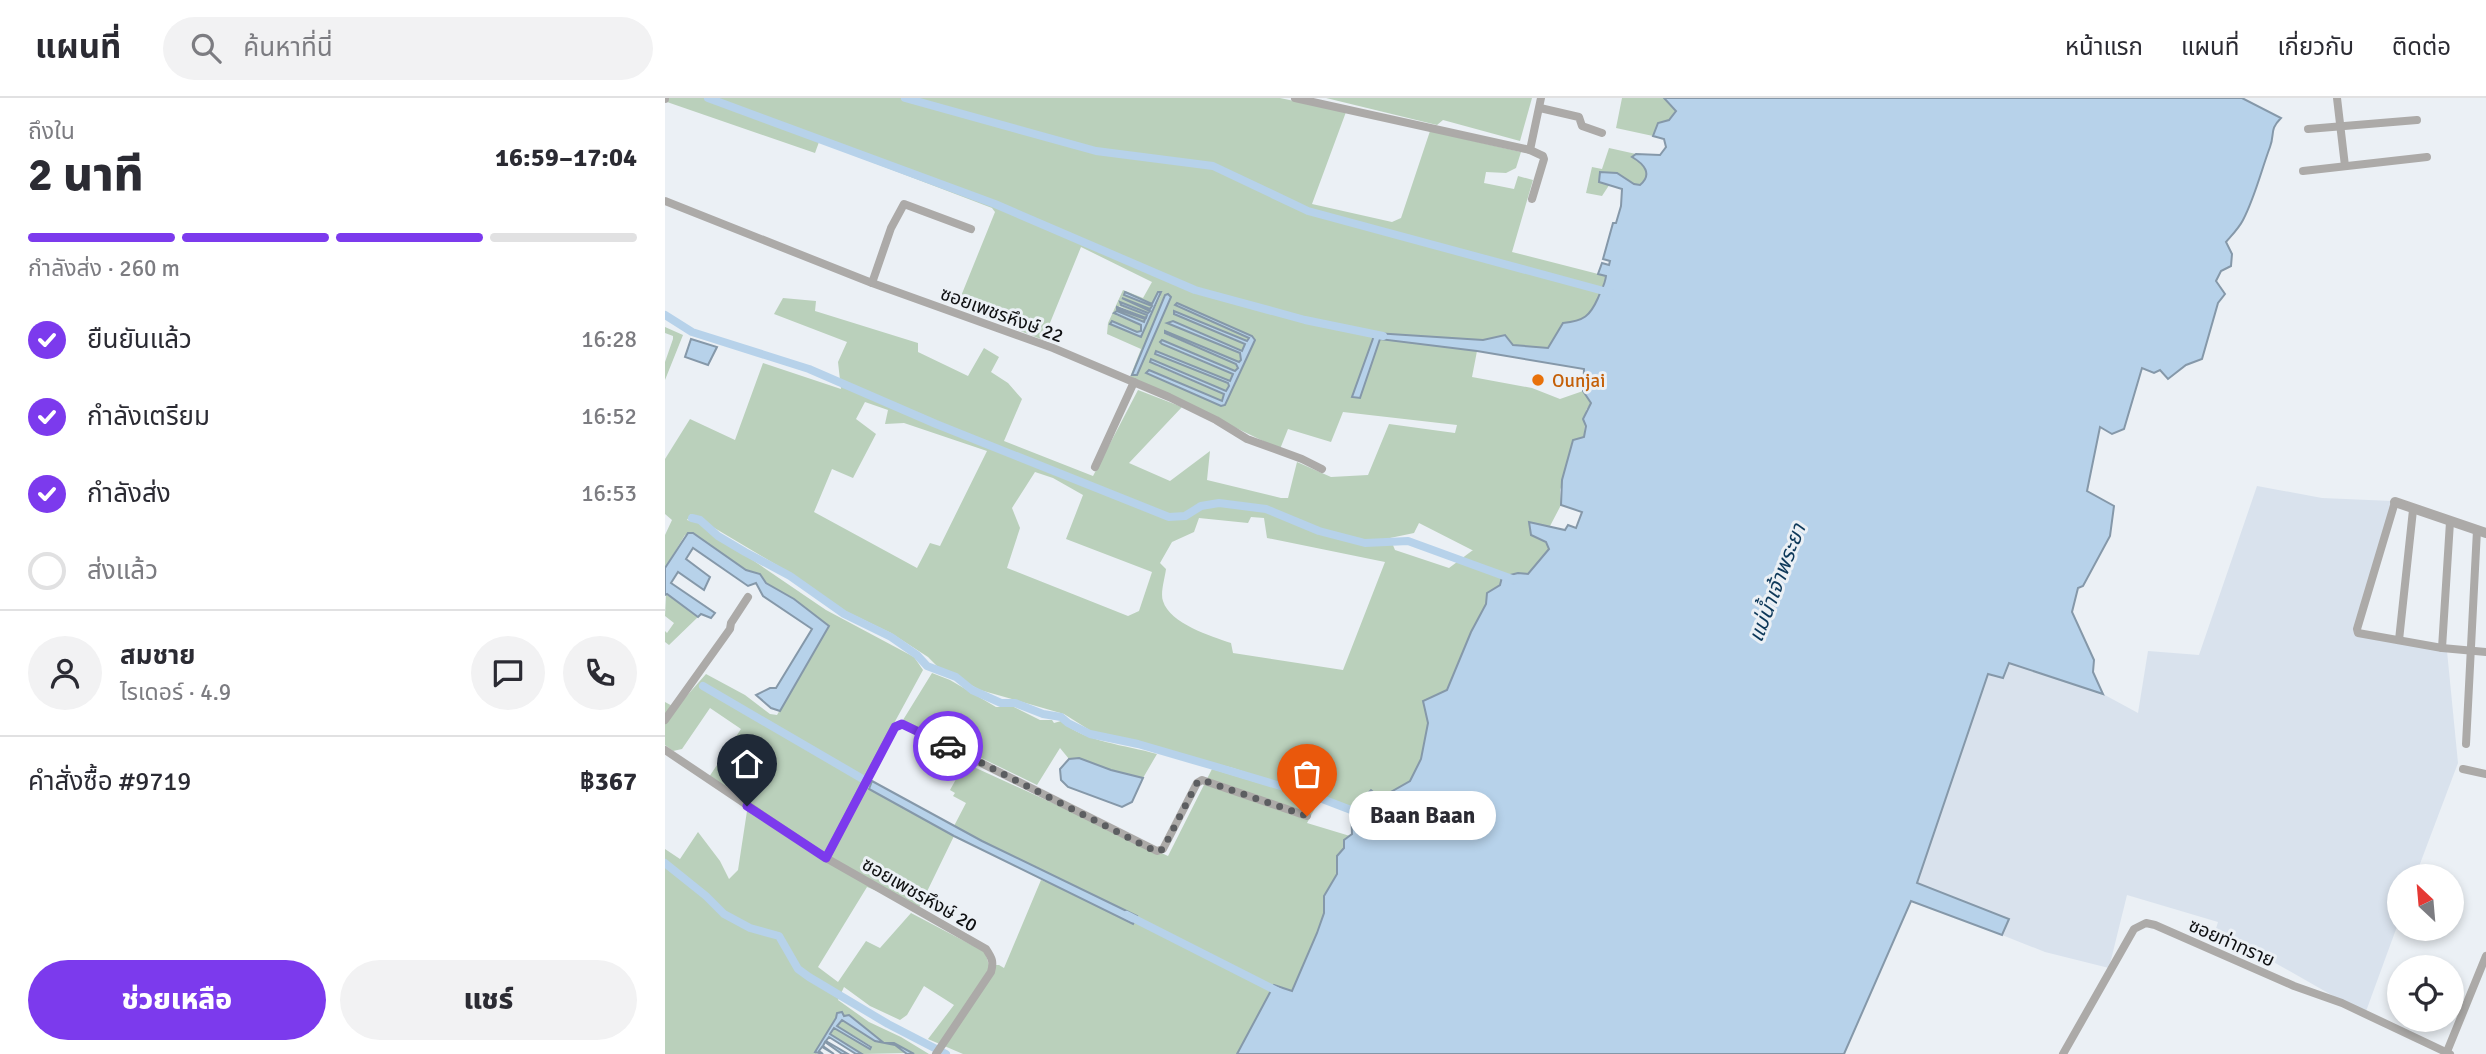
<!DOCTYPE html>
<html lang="th">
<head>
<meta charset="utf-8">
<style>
  :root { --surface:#fff; --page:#f2f2f3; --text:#2b2b33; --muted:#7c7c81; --line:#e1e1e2; --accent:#7c3aed }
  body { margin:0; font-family:Signika,"Noto Sans Thai",sans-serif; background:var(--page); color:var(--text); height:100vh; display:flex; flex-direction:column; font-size:26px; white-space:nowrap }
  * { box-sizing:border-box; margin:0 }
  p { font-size:23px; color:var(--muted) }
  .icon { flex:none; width:38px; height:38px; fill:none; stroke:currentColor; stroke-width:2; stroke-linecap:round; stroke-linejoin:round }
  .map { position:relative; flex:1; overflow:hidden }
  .details { display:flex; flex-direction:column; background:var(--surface); width:665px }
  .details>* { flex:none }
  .needle { width:46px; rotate:334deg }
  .fabs { position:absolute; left:1722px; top:766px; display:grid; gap:14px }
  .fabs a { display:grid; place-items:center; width:77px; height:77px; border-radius:50%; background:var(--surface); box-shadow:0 4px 10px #0003; font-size:35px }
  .pin { position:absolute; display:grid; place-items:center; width:60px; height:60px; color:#fff; margin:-72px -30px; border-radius:50% 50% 50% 0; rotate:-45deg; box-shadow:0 0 7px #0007 }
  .pin .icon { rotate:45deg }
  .courier { position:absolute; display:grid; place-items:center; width:70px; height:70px; margin:-35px; border:5px solid #7c3aed; border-radius:50%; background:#fff; color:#222; box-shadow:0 2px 9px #0007 }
  .bubble { position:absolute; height:49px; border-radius:24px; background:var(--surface); box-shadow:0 4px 10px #0003; font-size:23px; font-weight:800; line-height:49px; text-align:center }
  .overview em { font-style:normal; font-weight:800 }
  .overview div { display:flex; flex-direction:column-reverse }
  .overview { display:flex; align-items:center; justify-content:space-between; height:119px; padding:0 28px }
  h1 { font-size:46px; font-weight:800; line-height:52px }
  .bar { display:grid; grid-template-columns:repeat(4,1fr); gap:10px 7px; align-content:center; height:84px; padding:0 28px }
  .bar i { height:9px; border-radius:5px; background:var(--line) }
  .bar .selected { background:var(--accent) }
  .bar p { grid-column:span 4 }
  .line { display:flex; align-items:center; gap:18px; padding:0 28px; border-top:2px solid var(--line) }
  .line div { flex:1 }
  .round { display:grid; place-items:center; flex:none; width:74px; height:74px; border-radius:37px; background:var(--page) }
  ol { padding:0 28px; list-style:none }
  li { display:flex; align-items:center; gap:21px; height:77px }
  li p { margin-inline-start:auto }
  li .icon { padding:7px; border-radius:50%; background:var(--accent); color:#fff; stroke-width:4 }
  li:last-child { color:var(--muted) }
  li i { width:38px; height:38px; border:4px solid var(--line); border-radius:50% }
  .primary-button { display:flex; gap:14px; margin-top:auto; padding:14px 28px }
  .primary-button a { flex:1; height:80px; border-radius:42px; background:var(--accent); color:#fff; font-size:28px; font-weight:800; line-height:80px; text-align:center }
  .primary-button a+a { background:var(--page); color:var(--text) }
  header { display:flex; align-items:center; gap:42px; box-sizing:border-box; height:98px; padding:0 35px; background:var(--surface); border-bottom:2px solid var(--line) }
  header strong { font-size:33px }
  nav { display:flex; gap:38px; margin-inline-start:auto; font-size:24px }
  .search { width:490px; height:63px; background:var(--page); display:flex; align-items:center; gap:18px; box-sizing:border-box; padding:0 24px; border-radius:38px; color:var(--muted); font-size:26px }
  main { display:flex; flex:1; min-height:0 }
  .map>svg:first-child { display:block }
  .built { fill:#d9e2ed }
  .green { fill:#bad0bb; fill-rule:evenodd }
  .water { fill:#b7d2ea; stroke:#8598a9; stroke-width:2 }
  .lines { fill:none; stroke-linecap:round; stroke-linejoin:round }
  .canal { stroke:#b7d2ea; stroke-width:8 }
  .minor { stroke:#acaaa8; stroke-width:8 }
  .tertiary { stroke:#acaaa8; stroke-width:10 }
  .done { stroke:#5c5e61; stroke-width:7; stroke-dasharray:0 12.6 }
  .route { stroke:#7c3aed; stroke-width:9 }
  .food-dot { fill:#e8710a; stroke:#ebf0f5; stroke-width:2.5 }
  .labels { text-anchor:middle; stroke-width:6; stroke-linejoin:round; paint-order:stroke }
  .street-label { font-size:19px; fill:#0f1012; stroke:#ebf0f5 }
  .food-label { font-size:19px; fill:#c56008; stroke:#ebf0f5; text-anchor:start }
  .water-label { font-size:21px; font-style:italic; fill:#0d3859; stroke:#ebf0f5 }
</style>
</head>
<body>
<header>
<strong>แผนที่</strong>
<div class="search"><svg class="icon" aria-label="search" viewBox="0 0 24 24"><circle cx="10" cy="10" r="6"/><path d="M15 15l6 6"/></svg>ค้นหาที่นี่</div>
<nav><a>หน้าแรก</a><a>แผนที่</a><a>เกี่ยวกับ</a><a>ติดต่อ</a></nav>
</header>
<main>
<section class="details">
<div class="overview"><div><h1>2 นาที</h1><p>ถึงใน</p></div><em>16:59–17:04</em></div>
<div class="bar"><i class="selected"></i><i class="selected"></i><i class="selected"></i><i></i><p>กำลังส่ง · 260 m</p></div>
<ol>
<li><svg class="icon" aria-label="check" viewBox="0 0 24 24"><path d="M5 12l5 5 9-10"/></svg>ยืนยันแล้ว<p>16:28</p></li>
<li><svg class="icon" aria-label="check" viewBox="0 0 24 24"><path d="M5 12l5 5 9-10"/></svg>กำลังเตรียม<p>16:52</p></li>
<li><svg class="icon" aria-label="check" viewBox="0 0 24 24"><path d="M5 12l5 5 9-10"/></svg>กำลังส่ง<p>16:53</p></li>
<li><i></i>ส่งแล้ว</li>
</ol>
<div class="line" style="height:126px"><a class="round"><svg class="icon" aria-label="person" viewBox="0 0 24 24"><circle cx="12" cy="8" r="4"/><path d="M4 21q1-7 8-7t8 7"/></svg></a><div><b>สมชาย</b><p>ไรเดอร์ · 4.9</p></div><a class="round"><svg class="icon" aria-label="chat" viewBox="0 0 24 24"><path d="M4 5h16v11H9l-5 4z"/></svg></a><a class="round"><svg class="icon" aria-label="phone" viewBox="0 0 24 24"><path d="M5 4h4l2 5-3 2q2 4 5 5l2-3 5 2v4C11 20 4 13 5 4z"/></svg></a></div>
<div class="line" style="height:91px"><div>คำสั่งซื้อ #9719</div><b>฿367</b></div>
<div class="primary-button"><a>ช่วยเหลือ</a><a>แชร์</a></div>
</section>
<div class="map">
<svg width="1821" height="956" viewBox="0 0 1821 956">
  <rect width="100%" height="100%" fill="#ebf0f5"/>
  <!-- built -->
  <polygon class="built" points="1592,388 1657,400 1727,403 1689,536 1782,553 1793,665 1750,779 1734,779 1734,823 1700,916 1605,862 1549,837 1553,824 1462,797 1444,870 1380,854 1337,837 1344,821 1252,785 1323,575 1344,565 1438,596 1473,615 1483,553 1534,557"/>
  <!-- green -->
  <g class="green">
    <path d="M4 0H615L681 14 647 106 727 124 736 120 765 33 856 54 851 70 841 75 821 74 819 85 849 91 853 78 868 82 847 154 941 178C940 187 936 192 933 200 925 218 919 223 898 225L883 250 848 247 840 237 818 242 710 235 688 299 695 300 714 241 812 253 807 279 867 290 895 301 918 293 926 305 921 312 919 339 914 342 895 392 896 407 884 430 864 425 885 450 863 476 853 475 822 495 821 506 806 534 782 593 763 625 756 661 745 683 715 700 706 692 688 709 568 670 426 633 399 616 315 592 272 568 263 559 226 535 174 510 130 478 26 416 22 422 33 425 161 512 249 559 258 572 196 686 289 738 254 810 202 789 153 869 173 884 201 843 215 850 246 815 320 854 324 867H334L339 870 376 782 472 818 355 763 289 728 301 705 288 698 290 695 285 692 300 665 503 758 547 671 654 703 642 725 685 738 679 742 678 752 672 758V776L659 798V815L652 835 627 893 572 956H298L263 941 289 907 259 888 242 917 235 922 205 908 179 889 173 902 204 924 236 939 264 956H249L229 945H219L184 918 171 920 150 954 152 956H0V751L15 761 33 734 55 763 64 781 73 772 82 713 44 679 76 631 45 610 17 651 8 653 0 647V604L11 610 41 576 80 597 105 616 112 617 164 528 129 501 101 485 95 476 81 472 28 435 20 437 0 470V437L7 422 0 416V361L25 321 70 342 98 265 176 291 173 264 182 244 109 216 118 200 151 203 150 213 253 245V254L303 278 319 250 334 259 326 274 343 285 357 301 339 343 428 378 473 292 517 309 464 365 505 383 545 353 542 382 616 400H623L632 364 666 379 703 377 724 326 790 335 792 327 678 314 666 344 623 331 615 351 465 279 476 251 442 236 443 225 458 192 478 200 487 184 416 149 378 242 292 208 330 114 327 110 154 44 150 55 2 4ZM459 197 488 207 496 197 476 239 445 226 447 223 472 234 476 233V227L451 217 452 213 479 224 480 222 453 211 454 208 481 220 482 217 456 207 455 205 483 215 485 213 473 207 485 211 487 208ZM499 198 506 200 472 276 468 277ZM512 205 586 238 590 243 559 307 556 308 481 275 484 272 557 303 559 296 492 268 486 262 561 293 564 288 563 285 491 256V254L565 283 568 276 497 246 495 244 498 243 570 273 573 270 571 266 500 236V233L575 264 576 262 575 255 503 225 508 223 578 253 581 246 509 216V214L582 244 584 240ZM200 304 223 312 220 326 239 325 322 353 275 448 265 445 252 470 149 414 167 371 188 380 211 336 191 321ZM370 374 388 380 418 397 401 441 487 474 474 513 463 518 342 470 355 430 347 410ZM586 419 599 420 602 440 720 464 678 572 568 555 566 545C546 538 505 526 498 503 495 495 500 480 501 471L495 465 507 444 529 434 534 420 583 425ZM754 425 807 452H808L784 470 730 452 725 440 749 435Z"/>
    <polygon points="661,0 867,0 855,43 778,22 772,27"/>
    <polygon points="957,0 999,0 1011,13 1004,22 993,25 988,38 951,30"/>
    <path d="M944 50 971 56 968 59C979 67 989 76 975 87L969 86 952 75 937 98 921 95 927 69 937 71Z"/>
    <polygon points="0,229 18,237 0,282 0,264 8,241 8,238 0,235"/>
    <polygon points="1,496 33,519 4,547 0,544 0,533 2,535 9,525 0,518"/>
    <path d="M267 575 285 582 331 609H349L375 622H387L389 625 396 623C419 644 461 647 492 656L478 680 446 672 414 660 404 661 395 650 372 687 238 622Z"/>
    <polygon points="176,921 210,943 230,947 243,955 197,956 165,936 169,929 205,951 206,948 172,928"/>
  </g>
  <!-- water -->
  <g class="water">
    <path d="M999 0H1577L1616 20C1604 32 1610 36 1605 49 1596 73 1590 99 1578 122 1574 130 1567 137 1561 144L1567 156 1566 168 1556 173 1551 183 1560 196 1553 205 1537 261 1521 267 1503 281 1495 272 1489 275 1477 270 1459 331 1447 336 1435 329 1422 393 1449 408 1445 438 1418 488 1413 490 1407 514 1429 562 1428 574 1438 596 1344 565 1338 580 1323 576 1252 785 1344 821 1337 837 1246 803 1179 956H572L609 887 627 893 652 835 659 815V798L672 776V758L679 750V742L687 736 686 712 706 692 715 700 745 683 756 661 763 625 758 603 782 592 806 534 821 506 822 495 835 487 837 479 853 475 863 476 884 451 881 444 866 437 864 424 900 432 903 427 911 430 917 414 896 407 897 382 908 342 919 339 921 328 918 321 926 305 918 293 919 271 812 253 715 241 695 300 687 299 710 235 818 242 840 237 848 247 883 250 898 225C919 223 925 218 933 200 936 192 940 187 941 178L933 176 937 165 944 167 945 163 938 161 948 125H951L956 108 957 91 934 84 935 74 952 75 969 86 975 87C988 76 979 66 967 59L971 56 995 57 1001 49 999 41 988 38 993 25 1004 22 1011 13Z"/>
    <polygon points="460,194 487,206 493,194 496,194 476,239 445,226 447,223 472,234 476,233 476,227 449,215 452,213 479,224 480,221 452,211 452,209 481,220 482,217 456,207 455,204 483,215 485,213 457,200 485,211 487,208 459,197"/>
    <polygon points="503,196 506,199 472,277 467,277 500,197"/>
    <polygon points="512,205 587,238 590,242 560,307 556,308 481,275 484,272 557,303 559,296 485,264 486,261 561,293 564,288 563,285 490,256 491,253 565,283 568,276 497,246 495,244 497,242 570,273 573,270 571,266 500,235 500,233 574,264 576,262 575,255 502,225 508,223 577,253 580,246 509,216 509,213 582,243 584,240 510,207"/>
    <polygon points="26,241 52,249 43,267 20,259"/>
    <polygon points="23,435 28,435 81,472 95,476 101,485 129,501 164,528 115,613 106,610 91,597 105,590 111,590 147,531 98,498 91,485 83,488 28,450 21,461 45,479 39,492 13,474 6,485 50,515 46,520 36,516 33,519 2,496 0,497 0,470"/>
    <polygon points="414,660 446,672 478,680 467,704 457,709 403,689 396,682 395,671 404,661"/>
    <polygon points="207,683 317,743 472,818 468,826 289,738 204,691"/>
    <polygon points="177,914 179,918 184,917 219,945 229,945 249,956 242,956 230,947 210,943 177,922 172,928 206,949 205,951 169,930 165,936 197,956 191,956 164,939 161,943 183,956 177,956 160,944 158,948 169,956 157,949 154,953 158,956 150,954 171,920 172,915"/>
  </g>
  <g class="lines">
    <!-- canal -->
    <g class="canal">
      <polyline points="43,0 330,106 530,192 640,222 718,238"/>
      <polyline points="240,0 431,53 548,68 643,113 946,195"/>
      <polyline points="0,217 27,234 144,271 271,326 504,419 520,418 536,408 554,405 601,411 654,433 700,445 743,443 850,482"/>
      <polyline points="27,420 35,422 53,438 80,454 125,478 179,516 226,539 252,557 262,568 291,579 307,592 336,605 350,605 378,616 396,619 403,625 425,636 473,646 552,669 652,699 686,712"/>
      <polyline points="38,588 196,680"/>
      <polyline points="0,765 41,798 59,816 85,830 114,838 133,871 144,879 223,926 281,956"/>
      <polyline points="462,817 616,895"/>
    </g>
    <!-- minor -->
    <g class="minor">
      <polyline points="630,0 865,52 878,58 879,61 867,101"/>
      <polyline points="1672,0 1680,68"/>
      <polyline points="0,1 0,0"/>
      <polyline points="875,10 914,19 917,28 937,35"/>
      <polyline points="1643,31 1752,22"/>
      <polyline points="865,52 876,0"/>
      <polyline points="1638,73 1762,59"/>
      <polyline points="0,103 207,185 388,250 504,299 551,322 582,341 637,361 657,371"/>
      <polyline points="207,185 226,130 239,106 306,131"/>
      <polyline points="430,369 469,284"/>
      <polyline points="1730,404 1692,531 1693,535 1777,550 1821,554"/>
      <polyline points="1734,542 1748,412"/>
      <polyline points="1777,550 1785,424"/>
      <polyline points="0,622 65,531 66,525 83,499"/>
      <polyline points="1801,646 1812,432"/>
      <path d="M0 652 161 760 321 851C327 860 329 864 326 874L271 956"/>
      <polyline points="1798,671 1821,676"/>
      <polyline points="161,760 227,634 230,629 238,626 492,753 498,751 532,685 537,682 642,718"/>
      <polyline points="1398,956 1469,831 1481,825 1490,827 1629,888 1677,905 1785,956"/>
      <polyline points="1781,956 1821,858"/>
    </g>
    <!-- tertiary -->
    <polyline class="tertiary" points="1730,404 1821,435"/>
  </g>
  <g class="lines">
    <!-- done -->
    <polyline class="done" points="283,648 492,754 498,751 532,685 537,682 642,718"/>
    <!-- route -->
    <polyline class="route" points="82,708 161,760 230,629 237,626 283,648"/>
  </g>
  <!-- markers -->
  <circle class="food-dot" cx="873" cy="282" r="7"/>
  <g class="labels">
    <!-- street labels -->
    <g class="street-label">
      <text transform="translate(337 216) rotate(20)" y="7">ซอยเพชรหึงษ์ 22</text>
      <text transform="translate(255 796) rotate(30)" y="7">ซอยเพชรหึงษ์ 20</text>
      <text transform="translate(1567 844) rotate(24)" y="7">ซอยท่าทราย</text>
    </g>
    <!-- food labels -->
    <g class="food-label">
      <text x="887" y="289">Ounjai</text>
    </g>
    <!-- water labels -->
    <g class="water-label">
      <text transform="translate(1112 485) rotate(-69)" y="7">แม่น้ำเจ้าพระยา</text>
    </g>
  </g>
</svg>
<div class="fabs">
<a><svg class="needle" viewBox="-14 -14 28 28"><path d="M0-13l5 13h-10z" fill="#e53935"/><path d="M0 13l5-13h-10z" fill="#7c7c81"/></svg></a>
<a><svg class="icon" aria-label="locate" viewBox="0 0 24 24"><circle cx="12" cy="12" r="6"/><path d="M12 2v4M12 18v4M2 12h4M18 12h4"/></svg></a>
</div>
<div class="pin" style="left:642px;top:718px;background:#ea580c"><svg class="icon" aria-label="bag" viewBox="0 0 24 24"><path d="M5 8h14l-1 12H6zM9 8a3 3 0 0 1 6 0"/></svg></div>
<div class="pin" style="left:82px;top:708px;background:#1f2937"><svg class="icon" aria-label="home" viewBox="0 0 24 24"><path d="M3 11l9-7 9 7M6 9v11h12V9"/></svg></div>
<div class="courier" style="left:283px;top:648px"><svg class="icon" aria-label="car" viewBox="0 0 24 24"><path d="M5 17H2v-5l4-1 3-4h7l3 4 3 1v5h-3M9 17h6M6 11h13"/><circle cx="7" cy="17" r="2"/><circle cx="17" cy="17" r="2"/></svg></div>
<div class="bubble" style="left:684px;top:693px;width:147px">Baan Baan</div>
</div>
</main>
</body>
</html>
